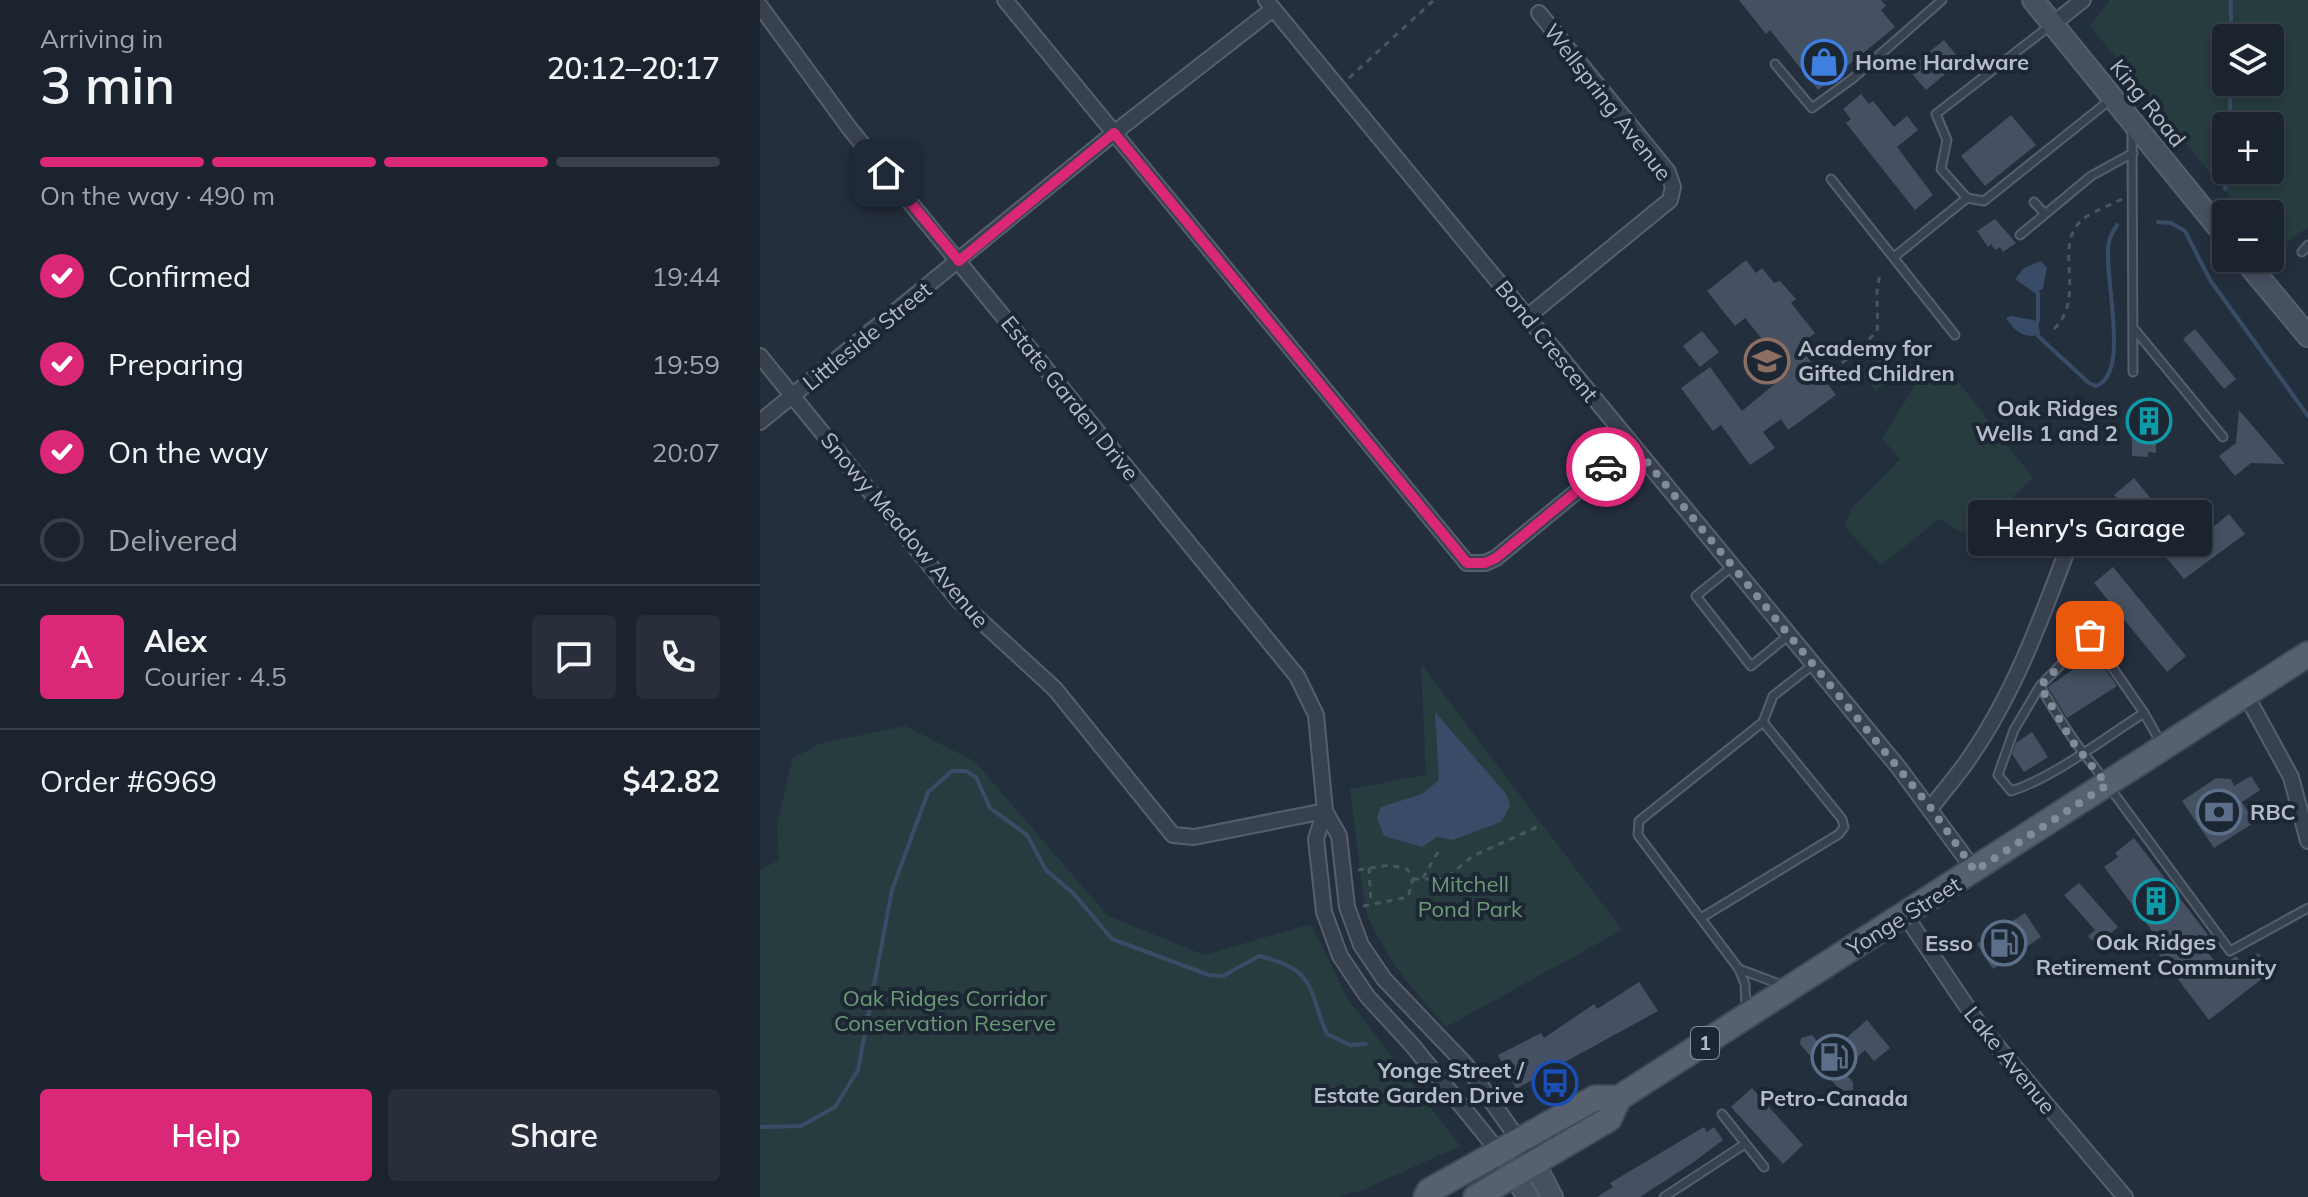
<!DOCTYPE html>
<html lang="en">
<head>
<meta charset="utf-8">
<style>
  :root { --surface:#1b232e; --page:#282f3a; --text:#f1f3f6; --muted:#a0a4aa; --line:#39404a; --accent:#db2777 }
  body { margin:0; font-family:Mulish,sans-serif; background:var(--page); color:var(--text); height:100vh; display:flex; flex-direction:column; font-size:30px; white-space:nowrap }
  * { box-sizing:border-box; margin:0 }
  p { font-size:26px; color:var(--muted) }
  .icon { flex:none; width:44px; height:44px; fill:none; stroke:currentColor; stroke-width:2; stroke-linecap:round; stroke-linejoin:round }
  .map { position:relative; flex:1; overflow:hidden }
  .panel { display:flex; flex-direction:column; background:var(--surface); width:760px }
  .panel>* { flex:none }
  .controls { position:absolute; left:1452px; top:24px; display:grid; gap:16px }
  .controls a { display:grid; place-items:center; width:72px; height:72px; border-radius:8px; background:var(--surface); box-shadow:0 4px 12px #0003,0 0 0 2px var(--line); font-size:40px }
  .pin { position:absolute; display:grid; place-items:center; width:68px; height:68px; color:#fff; margin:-34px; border-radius:16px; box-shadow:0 4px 12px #0006 }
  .courier { position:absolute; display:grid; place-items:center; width:80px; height:80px; margin:-40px; border:6px solid #db2777; border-radius:50%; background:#fff; color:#222; box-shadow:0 2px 10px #0007 }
  .bubble { position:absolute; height:56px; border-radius:8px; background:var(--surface); box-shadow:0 4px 12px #0003,0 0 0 2px var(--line); font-size:26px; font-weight:600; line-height:56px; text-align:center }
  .head em { font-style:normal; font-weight:600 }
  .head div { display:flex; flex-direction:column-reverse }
  .head { display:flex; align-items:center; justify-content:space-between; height:136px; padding:0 40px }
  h1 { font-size:52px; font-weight:600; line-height:60px }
  .bar { display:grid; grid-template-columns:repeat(4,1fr); gap:12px 8px; align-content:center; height:96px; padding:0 40px }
  .bar i { height:10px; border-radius:6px; background:var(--line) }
  .bar .selected { background:var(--accent) }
  .bar p { grid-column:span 4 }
  .line { display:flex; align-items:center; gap:20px; padding:0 40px; border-top:2px solid var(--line) }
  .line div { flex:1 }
  .round { display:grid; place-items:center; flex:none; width:84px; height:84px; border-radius:8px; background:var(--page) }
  ol { padding:0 40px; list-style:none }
  li { display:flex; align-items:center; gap:24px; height:88px }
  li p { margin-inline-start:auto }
  li .icon { padding:8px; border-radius:50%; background:var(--accent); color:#fff; stroke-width:4 }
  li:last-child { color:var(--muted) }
  li i { width:44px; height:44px; border:4px solid var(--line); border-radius:50% }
  .primary-button { display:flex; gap:16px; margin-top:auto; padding:16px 40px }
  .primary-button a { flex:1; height:92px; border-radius:8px; background:var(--accent); color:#fff; font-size:32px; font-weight:600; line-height:92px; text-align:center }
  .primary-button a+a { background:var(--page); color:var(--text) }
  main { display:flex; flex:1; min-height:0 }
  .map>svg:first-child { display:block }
  .green { fill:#263c3f; fill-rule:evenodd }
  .water { fill:#394c67 }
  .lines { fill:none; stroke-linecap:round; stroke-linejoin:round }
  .stream { stroke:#394c67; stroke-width:4 }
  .building { fill:#455162 }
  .lane-casing { stroke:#565f6c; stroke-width:11 }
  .street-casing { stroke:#565f6c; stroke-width:18 }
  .secondary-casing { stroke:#565f6c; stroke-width:24 }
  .primary-casing { stroke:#414a57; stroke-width:28 }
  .path { stroke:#44595c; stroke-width:3; stroke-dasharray:6 6; stroke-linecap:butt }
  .lane { stroke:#38414e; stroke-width:7 }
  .street { stroke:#38414e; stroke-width:14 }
  .secondary { stroke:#465061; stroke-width:20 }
  .primary { stroke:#56606e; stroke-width:24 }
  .done { stroke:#828b98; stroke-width:8; stroke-dasharray:0 14.4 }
  .route { stroke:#db2777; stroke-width:10 }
  .labels { text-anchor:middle; stroke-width:8; stroke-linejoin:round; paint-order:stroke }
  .shield { fill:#1d2633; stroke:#878f9c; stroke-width:2 }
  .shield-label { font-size:20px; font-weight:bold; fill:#b4bcc9 }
  .poi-label { font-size:22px; font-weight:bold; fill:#b4bcc9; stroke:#1d2633; text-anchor:start }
  .street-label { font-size:22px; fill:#b4bcc9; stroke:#1d2633 }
  .park-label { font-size:22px; fill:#6b9a76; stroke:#1d2633 }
</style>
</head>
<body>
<main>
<section class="panel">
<div class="head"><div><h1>3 min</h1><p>Arriving in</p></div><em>20:12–20:17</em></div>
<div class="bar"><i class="selected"></i><i class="selected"></i><i class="selected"></i><i></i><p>On the way · 490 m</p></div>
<ol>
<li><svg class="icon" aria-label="check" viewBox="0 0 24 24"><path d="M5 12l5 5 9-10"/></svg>Confirmed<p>19:44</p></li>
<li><svg class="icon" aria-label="check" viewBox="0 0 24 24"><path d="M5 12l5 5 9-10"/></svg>Preparing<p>19:59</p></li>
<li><svg class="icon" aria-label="check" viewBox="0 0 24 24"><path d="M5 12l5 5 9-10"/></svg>On the way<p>20:07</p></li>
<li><i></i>Delivered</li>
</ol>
<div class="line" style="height:144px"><b class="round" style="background:var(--accent);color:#fff">A</b><div><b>Alex</b><p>Courier · 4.5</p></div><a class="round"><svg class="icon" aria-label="chat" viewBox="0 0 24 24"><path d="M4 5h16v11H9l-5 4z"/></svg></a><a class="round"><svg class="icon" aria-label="phone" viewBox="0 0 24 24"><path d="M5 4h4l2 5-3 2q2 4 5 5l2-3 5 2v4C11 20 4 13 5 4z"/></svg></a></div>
<div class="line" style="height:104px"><div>Order #6969</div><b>$42.82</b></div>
<div class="primary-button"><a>Help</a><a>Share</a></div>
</section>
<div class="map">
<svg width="1548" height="1197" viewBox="0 0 1548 1197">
  <rect width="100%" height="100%" fill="#242f3e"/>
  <!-- green -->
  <g class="green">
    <path d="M1350 0H1548V227L1514 251 1510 246V214H1484L1330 26ZM1466 38H1510V82H1466ZM1466 126H1510V170H1466Z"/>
    <polygon points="1119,359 1133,374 1116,391 1101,375"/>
    <polygon points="1189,370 1273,478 1210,537 1179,519 1121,565 1084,526 1092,508 1140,459 1122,438 1156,384"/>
    <path d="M661 664 862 930 686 1027C654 990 621 955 605 908L590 789 666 775Z"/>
    <polygon points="145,726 214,761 348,916 444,955 551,924 589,1001 700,1146 596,1193 594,1191 579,1197 0,1197 0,870 19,860 17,827 32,759 59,744"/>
  </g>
  <!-- water -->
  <g class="water">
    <polygon points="1281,261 1287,268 1283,288 1276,294 1255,279 1264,268"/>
    <path d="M1251 316 1278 321 1280 334C1266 340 1254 331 1246 318Z"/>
    <polygon points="675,712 747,795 750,806 741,822 693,840 677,837 662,847 624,836 617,818 621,807 662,794 679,780"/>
  </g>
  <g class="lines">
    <!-- stream -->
    <g class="stream">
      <polyline points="1471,0 1471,38"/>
      <polyline points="1470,82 1470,126"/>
      <polyline points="1465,189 1469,170"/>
      <polyline points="1398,222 1411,223 1425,231 1450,280 1548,416"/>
      <polyline points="1278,293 1278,321"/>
      <path d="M1278 336 1329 383 1336 386C1372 373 1342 272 1349 242 1350 236 1354 230 1357 225"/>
      <path d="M0 1127 41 1126 75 1107 98 1070 132 890 168 792 192 771H206L216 777 230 808 267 835 286 870 313 893 352 939 449 975 463 976 499 956C558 970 547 989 567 1034L590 1045 606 1044"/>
    </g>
  </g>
  <!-- building -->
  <g class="building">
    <polygon points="979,0 1121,0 1126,6 1121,10 1135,27 1058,90 1010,30 1006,34"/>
    <polygon points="1184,40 1201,61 1166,90 1148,69"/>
    <polygon points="1101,94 1109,104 1113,101 1134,127 1147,116 1158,130 1137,147 1173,195 1155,210 1086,123 1091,119 1083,109"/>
    <polygon points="1251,115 1276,145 1225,186 1201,156"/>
    <polygon points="1235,219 1256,243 1243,252 1240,247 1235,250 1231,244 1228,247 1217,231"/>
    <polygon points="986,260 996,273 1002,268 1014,283 1020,281 1036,299 1031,303 1055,333 1039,346 1076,395 1028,430 1021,419 1003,432 1015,448 990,465 961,425 953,431 921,388 950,367 982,411 1029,372 985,318 975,326 947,291"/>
    <polygon points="1435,329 1476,379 1464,389 1423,339"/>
    <polygon points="942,331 959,352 940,367 923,346"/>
    <polygon points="1382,406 1396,406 1396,453 1388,452 1388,457 1372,456 1372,437 1381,437"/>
    <polygon points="1479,410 1525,464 1491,463 1475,476 1459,456 1476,443"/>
    <polygon points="1374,478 1430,546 1469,514 1485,534 1424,579 1354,495"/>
    <polygon points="1353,567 1426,656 1407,672 1334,583"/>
    <polygon points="1335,654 1357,686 1307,718 1288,687"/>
    <polygon points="1272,732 1288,757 1264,772 1252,754 1256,743"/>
    <polygon points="1491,776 1500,790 1482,802 1495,822 1454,848 1422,801 1456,778 1471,779 1474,786"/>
    <polygon points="1374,838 1448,935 1439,941 1460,968 1476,956 1483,965 1498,953 1512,971 1449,1020 1397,952 1404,947 1344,867 1358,857 1355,853"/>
    <polygon points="1319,883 1358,927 1337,945 1328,936 1335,930 1304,895"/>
    <polygon points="1265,913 1281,937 1233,969 1217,944"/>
    <polygon points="879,982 898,1011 756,1089 738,1055 781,1033 784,1038 834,1004 837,1009"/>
    <polygon points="1107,1020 1130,1048 1114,1061 1105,1050 1082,1070 1093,1082 1093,1090 1081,1091 1040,1044 1041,1038 1052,1035 1068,1054"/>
    <polygon points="992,1088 1043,1145 1023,1164 971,1107"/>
    <polygon points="944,1127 947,1132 954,1127 963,1140 931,1164 880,1197 837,1197 853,1187 850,1183"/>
  </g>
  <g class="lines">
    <!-- lane casing -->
    <g class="lane-casing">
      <g id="lane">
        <polyline points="1015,64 1052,108 1092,79 1182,0"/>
        <polyline points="1372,130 1373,372"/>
        <polyline points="1071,179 1195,335"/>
        <polyline points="1207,198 1181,169 1187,140 1176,114 1291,25"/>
        <polyline points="1274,202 1285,214"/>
        <polyline points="1260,235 1331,176 1373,153"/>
        <polyline points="1542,252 1548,245"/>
        <polyline points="1134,257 1207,198 1224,201 1350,100"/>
        <polyline points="1375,330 1463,437"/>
        <polyline points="973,566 936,596 991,666 1029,635"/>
        <polyline points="1280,686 1330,635 1384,713"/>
        <path d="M1401 743 1384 713C1344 738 1295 777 1251 791L1238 775 1254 730 1280 686C1296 714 1312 740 1333 765L1470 951 1548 908"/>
        <polyline points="941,918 1079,834 1084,827 1082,819 1003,722"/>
        <polyline points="979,969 1022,985"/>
        <polyline points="986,1008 985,984 979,969 878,835 879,821 1003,722 1013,696 1054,664"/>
        <polyline points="962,1114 1004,1167"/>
        <polyline points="904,1197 985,1144"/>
      </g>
    </g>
    <!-- street casing -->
    <g class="street-casing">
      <g id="street">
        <polyline points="245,0 707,563 725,563 736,558 873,445"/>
        <polyline points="506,0 1139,768 1215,871"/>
        <polyline points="0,6 90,129 537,676 556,715 565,811 556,839 564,912 580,956 607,996 652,1045 740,1153"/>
        <polyline points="1294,23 1323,0"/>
        <polyline points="767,317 910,200 913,187 908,172 779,13"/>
        <polyline points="0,356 199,601 295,689 413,835 434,837 565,811"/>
        <polyline points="0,422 354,133 513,9"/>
        <polyline points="1486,695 1531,777 1548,841"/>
        <path d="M1171 808C1184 790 1200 773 1212 754 1255 691 1281 619 1308 548"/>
        <polyline points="565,811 579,836 587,907 601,945 624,979 706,1065 763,1146"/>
        <polyline points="1145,915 1220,1026 1365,1197"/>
      </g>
    </g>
    <!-- secondary casing -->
    <g class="secondary-casing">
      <g id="secondary">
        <polyline points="1273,0 1466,237"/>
        <polyline points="1483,258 1548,336"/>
        <polyline points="740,1153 768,1197"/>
        <polyline points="774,1163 792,1197"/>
      </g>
    </g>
    <!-- primary casing -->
    <g class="primary-casing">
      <g id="primary">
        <polyline points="666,1197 669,1191 835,1098 859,1098"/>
        <polyline points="716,1197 849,1119 859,1098 1548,654"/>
      </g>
    </g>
    <!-- path -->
    <g class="path">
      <polyline points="589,78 674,0"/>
      <path d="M1294 329C1328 296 1291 246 1323 219 1334 211 1350 205 1362 199"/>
      <path d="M1073 371 1117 332C1119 312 1114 294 1120 276"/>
      <polyline points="609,868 611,904"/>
      <polyline points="598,870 629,865 647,869 653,879 648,897 603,906"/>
      <polyline points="663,878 681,847"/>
      <polyline points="653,879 685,879 713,856 777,827"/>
    </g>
    <!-- lane -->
    <use href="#lane" class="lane"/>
    <!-- street -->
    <use href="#street" class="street"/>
    <!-- secondary -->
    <use href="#secondary" class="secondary"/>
    <!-- primary -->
    <use href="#primary" class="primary"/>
  </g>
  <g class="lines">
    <!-- done -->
    <polyline class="done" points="846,467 873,445 1171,808 1215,871 1347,785 1312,741 1280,686 1330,635"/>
    <!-- route -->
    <polyline class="route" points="126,173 199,261 354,133 707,563 725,563 736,558 846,467"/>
  </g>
  <!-- icons -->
  <defs>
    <g id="shop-ring" transform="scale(2.3)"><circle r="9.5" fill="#1d2633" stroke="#3f7fe0" stroke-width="1.5"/><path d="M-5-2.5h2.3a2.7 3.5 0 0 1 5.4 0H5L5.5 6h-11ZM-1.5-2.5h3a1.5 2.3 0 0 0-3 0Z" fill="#3f7fe0"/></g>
    <g id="school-ring" transform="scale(2.3)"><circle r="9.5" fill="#1d2633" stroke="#8d6e63" stroke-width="1.5"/><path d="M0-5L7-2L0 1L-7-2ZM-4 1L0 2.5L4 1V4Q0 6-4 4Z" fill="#8d6e63"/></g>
    <g id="building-ring" transform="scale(2.3)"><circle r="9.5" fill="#1d2633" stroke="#0f9aa8" stroke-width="1.5"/><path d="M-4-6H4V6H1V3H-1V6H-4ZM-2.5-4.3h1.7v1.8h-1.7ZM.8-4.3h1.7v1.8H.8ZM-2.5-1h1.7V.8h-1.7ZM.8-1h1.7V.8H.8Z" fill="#0f9aa8"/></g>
    <g id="bank-ring" transform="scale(2.3)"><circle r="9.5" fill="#1d2633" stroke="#5c6f8a" stroke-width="1.5"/><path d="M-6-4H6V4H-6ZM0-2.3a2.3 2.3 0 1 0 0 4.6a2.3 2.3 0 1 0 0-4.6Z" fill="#5c6f8a"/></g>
    <g id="fuel-ring" transform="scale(2.3)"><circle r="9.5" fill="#1d2633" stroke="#5c6f8a" stroke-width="1.5"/><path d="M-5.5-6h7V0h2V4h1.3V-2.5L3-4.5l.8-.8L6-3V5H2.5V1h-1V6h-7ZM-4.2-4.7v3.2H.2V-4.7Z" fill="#5c6f8a"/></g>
    <g id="bus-ring" transform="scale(2.3)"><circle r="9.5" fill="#1d2633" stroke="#1a4fb4" stroke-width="1.5"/><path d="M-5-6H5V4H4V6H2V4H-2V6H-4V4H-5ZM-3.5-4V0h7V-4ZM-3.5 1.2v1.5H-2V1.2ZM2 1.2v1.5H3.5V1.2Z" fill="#1a4fb4"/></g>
  </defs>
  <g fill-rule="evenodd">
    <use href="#shop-ring" x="1064" y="62"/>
    <use href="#school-ring" x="1007" y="361"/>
    <use href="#building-ring" x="1389" y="421"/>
    <use href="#bank-ring" x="1459" y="812"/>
    <use href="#building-ring" x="1396" y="901"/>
    <use href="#fuel-ring" x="1244" y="943"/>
    <use href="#fuel-ring" x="1074" y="1057"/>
    <use href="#bus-ring" x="795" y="1083"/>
  </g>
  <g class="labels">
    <!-- shield labels -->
    <rect class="shield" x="931" y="1027" width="28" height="32" rx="6"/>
    <g class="shield-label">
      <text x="945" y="1050">1</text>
    </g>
    <!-- poi labels -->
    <g class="poi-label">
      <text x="1095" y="70">Home Hardware</text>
      <text x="1038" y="356">Academy for<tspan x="1038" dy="25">Gifted Children</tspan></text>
      <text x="1358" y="416" text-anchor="end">Oak Ridges<tspan x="1358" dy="25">Wells 1 and 2</tspan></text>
      <text x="1490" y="820">RBC</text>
      <text x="1396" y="950" text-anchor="middle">Oak Ridges<tspan x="1396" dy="25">Retirement Community</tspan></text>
      <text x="1213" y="951" text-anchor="end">Esso</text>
      <text x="764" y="1078" text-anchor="end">Yonge Street /<tspan x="764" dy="25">Estate Garden Drive</tspan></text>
      <text x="1074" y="1106" text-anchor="middle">Petro-Canada</text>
    </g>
    <!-- street labels -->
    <g class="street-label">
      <text transform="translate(848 102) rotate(52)" y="8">Wellspring Avenue</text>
      <text transform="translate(1388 103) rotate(51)" y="8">King Road</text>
      <text transform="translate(107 336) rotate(-39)" y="8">Littleside Street</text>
      <text transform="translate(787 341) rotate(51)" y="8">Bond Crescent</text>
      <text transform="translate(310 398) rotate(51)" y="8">Estate Garden Drive</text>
      <text transform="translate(145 530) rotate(50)" y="8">Snowy Meadow Avenue</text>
      <text transform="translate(1144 916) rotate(-32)" y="8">Yonge Street</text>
      <text transform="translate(1250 1060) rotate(51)" y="8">Lake Avenue</text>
    </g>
    <!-- park labels -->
    <g class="park-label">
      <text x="710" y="892">Mitchell<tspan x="710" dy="25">Pond Park</tspan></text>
      <text x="185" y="1006">Oak Ridges Corridor<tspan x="185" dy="25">Conservation Reserve</tspan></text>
    </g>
  </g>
</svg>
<div class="controls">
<a><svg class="icon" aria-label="layers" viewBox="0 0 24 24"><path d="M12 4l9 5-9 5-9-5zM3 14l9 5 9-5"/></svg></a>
<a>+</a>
<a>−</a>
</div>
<div class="pin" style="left:1330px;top:635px;background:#ea580c"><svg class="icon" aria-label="bag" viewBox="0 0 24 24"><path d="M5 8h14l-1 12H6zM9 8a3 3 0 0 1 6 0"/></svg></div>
<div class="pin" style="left:126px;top:173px;background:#1f2937"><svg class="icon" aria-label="home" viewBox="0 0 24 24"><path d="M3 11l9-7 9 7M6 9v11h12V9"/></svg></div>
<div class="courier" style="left:846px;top:467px"><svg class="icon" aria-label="car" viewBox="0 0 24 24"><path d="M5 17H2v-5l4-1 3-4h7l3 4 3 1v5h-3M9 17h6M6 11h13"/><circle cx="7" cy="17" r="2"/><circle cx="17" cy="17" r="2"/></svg></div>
<div class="bubble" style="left:1208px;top:500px;width:244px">Henry's Garage</div>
</div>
</main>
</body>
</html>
